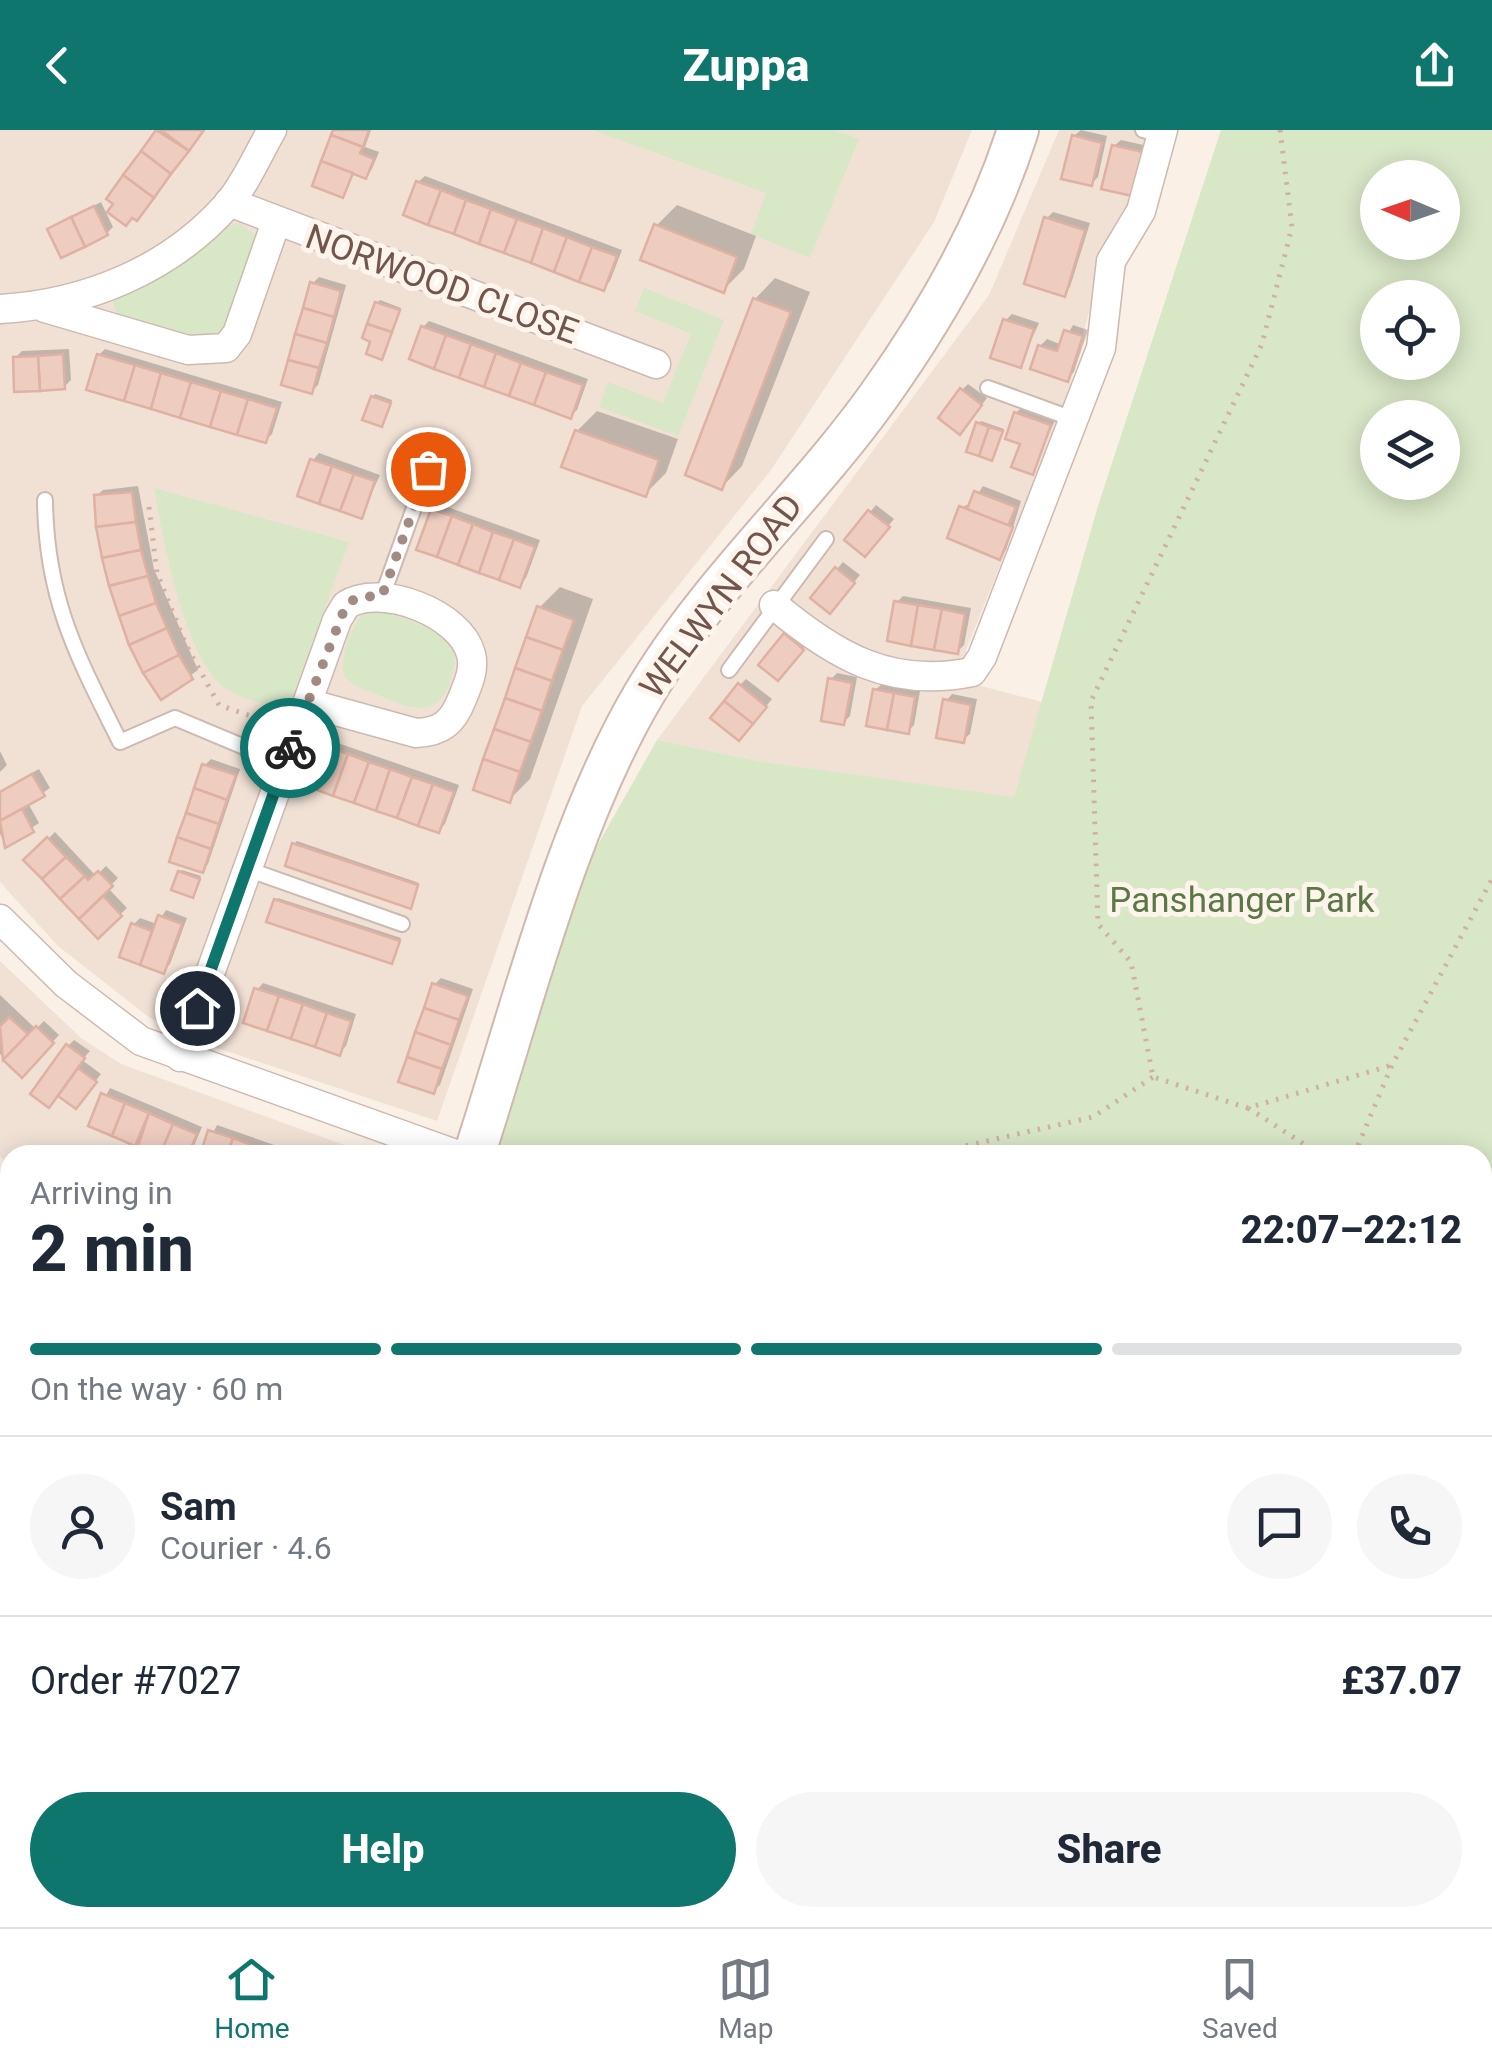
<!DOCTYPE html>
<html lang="en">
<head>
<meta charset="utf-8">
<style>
  :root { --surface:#fff; --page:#f6f6f7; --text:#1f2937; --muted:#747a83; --line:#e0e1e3; --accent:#0f766e }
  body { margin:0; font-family:Roboto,sans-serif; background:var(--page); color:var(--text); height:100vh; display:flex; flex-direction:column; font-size:38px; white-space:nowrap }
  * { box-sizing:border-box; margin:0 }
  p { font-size:32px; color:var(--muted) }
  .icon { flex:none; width:55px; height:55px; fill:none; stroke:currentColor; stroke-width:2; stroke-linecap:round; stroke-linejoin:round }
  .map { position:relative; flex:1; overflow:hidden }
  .drawer { position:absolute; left:0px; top:1015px; width:1492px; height:782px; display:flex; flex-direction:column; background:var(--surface); border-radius:30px 30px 0 0; box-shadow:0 5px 25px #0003 }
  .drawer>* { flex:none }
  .needle { width:65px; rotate:272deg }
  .fabs { position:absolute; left:1360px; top:30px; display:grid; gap:20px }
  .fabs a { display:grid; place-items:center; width:100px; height:100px; border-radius:50%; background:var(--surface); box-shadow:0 5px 25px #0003; font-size:50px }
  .pin { position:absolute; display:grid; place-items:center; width:85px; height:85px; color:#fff; margin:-42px; border:5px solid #fff; border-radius:50%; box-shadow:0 2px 10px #0007 }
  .courier { position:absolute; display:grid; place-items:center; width:100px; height:100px; margin:-50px; border:8px solid #0f766e; border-radius:50%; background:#fff; color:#222; box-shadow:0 2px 12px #0007 }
  .head em { font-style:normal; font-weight:800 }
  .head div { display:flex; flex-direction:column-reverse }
  .head { display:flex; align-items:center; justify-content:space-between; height:170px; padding:0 30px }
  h1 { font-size:65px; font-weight:800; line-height:75px }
  .bar { display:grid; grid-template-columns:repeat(4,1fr); gap:15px 10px; align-content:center; height:120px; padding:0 30px }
  .bar i { height:12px; border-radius:8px; background:var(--line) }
  .bar .current { background:var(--accent) }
  .bar p { grid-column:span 4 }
  .line { display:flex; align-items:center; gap:25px; padding:0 30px; border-top:2px solid var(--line) }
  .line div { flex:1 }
  .round { display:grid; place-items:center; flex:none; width:105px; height:105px; border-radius:52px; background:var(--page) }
  .primary-button { display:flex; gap:20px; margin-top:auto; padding:20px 30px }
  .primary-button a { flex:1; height:115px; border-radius:60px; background:var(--accent); color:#fff; font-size:40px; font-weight:800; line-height:115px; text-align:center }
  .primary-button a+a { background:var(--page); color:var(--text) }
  header { display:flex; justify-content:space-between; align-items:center; height:130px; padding:0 30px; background:var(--accent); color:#fff; font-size:45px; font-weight:800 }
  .menu { display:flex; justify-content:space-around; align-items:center; height:140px; border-top:2px solid var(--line); background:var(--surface); font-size:28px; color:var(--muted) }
  .menu a { display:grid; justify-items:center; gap:5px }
  .menu .current { color:var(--accent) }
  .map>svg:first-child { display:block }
  .residential { fill:#f1e1d5 }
  .green { fill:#d8e7c6; fill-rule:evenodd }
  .shadow { fill:#0003 }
  .building { fill:#eeccc0; stroke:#dfb1a2; stroke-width:2.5 }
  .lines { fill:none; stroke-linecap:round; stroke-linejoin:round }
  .service-casing { stroke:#cdb9b0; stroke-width:18 }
  .minor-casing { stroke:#cdb9b0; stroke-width:31 }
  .secondary-casing { stroke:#d0b8ae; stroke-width:44 }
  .path { stroke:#d2afa3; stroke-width:5; stroke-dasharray:2.5 8; stroke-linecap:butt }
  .service { stroke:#fff; stroke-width:14 }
  .minor { stroke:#fff; stroke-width:28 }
  .secondary { stroke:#fff; stroke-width:40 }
  .done { stroke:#a28b83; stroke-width:10; stroke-dasharray:0 18 }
  .route { stroke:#0f766e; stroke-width:12 }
  .labels { text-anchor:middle; stroke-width:10; stroke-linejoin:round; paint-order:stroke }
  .street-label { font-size:35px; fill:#72554d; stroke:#fdf4ec }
  .park-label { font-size:35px; fill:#5b7746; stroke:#fdf4ec }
</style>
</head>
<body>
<header><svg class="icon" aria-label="back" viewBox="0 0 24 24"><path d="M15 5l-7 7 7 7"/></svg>Zuppa<svg class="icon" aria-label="share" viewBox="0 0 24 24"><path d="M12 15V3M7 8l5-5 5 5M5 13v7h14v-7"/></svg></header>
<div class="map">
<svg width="1492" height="1797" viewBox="0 0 1492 1797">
  <rect width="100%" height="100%" fill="#faf0e6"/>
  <!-- residential -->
  <g class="residential">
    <polygon points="0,0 972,0 934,92 771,340 582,576 437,991 214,917 150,888 58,816 0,752"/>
    <polygon points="1059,0 1152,0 1139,55 1096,155 1065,275 966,520 970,553 1042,572 1014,668 758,631 657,610 989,165"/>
    <polygon points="0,831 81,908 121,934 372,1025 10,1025 10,1033 0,1027"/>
  </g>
  <!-- green -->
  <g class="green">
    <polygon points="593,0 833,0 859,9 810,128 751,104 766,63"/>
    <path d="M1221 0H1492V1797H245L248 1788H1482V1025H494L588 732 657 610 758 631 1014 667 1098 376ZM1378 48H1442V112H1378ZM1378 168H1442V232H1378ZM1378 288H1442V352H1378Z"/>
    <polygon points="240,94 261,107 227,200 203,208 116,183 113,172 117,167 221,96"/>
    <polygon points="644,158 724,190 678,306 599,277 608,252 663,273 691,204 635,181"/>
    <path d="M154 358 349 412 287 581C269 574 244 570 228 560 184 532 163 407 154 358Z"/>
    <path d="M380 480 444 503 456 523C449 574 435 590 385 568 372 562 353 557 344 546 340 526 350 498 364 482Z"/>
  </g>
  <!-- shadow -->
  <g class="shadow">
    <polygon points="159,0 203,0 143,82 116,74 109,68"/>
    <polygon points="336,0 371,0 365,17 379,22 372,39 366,46 355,42 342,65"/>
    <polygon points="1081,0 1107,6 1098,47 1091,54 1074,6"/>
    <polygon points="1121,10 1148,16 1138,57 1114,16"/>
    <polygon points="425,46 622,120 610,151 604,158 418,52"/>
    <polygon points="101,72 113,97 107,103 50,99"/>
    <polygon points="677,75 756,106 744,139 723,160 656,96"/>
    <polygon points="1053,82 1090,93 1070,157 1064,164 1046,89"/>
    <polygon points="319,147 346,155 318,255 311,262 312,154"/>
    <polygon points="775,148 810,162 742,336 722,357 755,169"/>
    <polygon points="380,170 401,178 382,227 377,173"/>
    <polygon points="1012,184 1039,193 1020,235 1005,191"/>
    <polygon points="429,191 588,249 577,280 570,286 423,197"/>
    <polygon points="1073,195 1088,200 1074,242 1067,249 1040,216 1047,209 1062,215"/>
    <polygon points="69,219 71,250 64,257 15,228 22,221"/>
    <polygon points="105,219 282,272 272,304 265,311 99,225"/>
    <polygon points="968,254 987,268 966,295 962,260"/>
    <polygon points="375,264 392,270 384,291 373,267"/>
    <polygon points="1023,276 1056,288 1032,342 1016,283"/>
    <polygon points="597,281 678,309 666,343 645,364 577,301"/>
    <polygon points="981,291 1004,299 991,328 979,293"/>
    <polygon points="319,323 380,345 361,386 313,330"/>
    <polygon points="138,356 154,439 198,540 162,566 96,366 103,360"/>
    <polygon points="983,356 1021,371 1006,420 999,427 962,377 972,373"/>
    <polygon points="439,374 540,410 526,448 519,455 433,380"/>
    <polygon points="876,375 894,389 871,417 847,409"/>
    <polygon points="843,432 860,445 836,474 814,467"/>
    <polygon points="560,457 593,469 530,649 509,670 539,478"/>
    <polygon points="903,466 971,478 964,515 957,522 897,472"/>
    <polygon points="792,499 808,512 784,541 786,505"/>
    <polygon points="837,543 857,547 850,586 843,593 831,549"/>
    <polygon points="746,549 772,569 745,602 740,555"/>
    <polygon points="882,554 920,561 914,595 908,601 875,560"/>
    <polygon points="952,564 977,569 970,604 963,610 946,571"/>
    <polygon points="335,612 459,655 445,694 439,700 329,618"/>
    <polygon points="0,621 7,635 0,642"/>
    <polygon points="211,629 240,639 208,734 202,740 205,635"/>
    <polygon points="39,639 50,658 28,673 39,693 6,715 0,704 0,661"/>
    <polygon points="55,702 96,746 106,736 118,748 108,758 127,778 98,805 26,730"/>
    <polygon points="297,711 419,753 412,773 294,714"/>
    <polygon points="182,740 201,746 193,765 180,742"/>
    <polygon points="278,768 401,808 394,829 276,770"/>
    <polygon points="166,780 187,788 170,834 163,841 122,825 133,795 140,788 157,794"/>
    <polygon points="441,848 473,859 440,955 433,961 434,855"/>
    <polygon points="263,853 356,884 346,916 339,923 257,860"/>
    <polygon points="0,865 36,899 44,891 59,905 22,945 0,924"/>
    <polygon points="74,910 90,921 82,930 101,944 76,976 58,963 68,916"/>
    <polygon points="110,958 202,997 190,1025 138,1025 142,1016 91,994"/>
    <polygon points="217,995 303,1025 202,1025"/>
  </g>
  <!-- building -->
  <g class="building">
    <polygon points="156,0 189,21 171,44 141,21"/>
    <polygon points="161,0 204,0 189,21"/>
    <polygon points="333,0 369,0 363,17 331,5"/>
    <polygon points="331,5 363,17 360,23 374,29 366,49 321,31"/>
    <polygon points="1072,5 1102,13 1092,56 1061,49"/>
    <polygon points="1112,15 1143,22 1132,66 1101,59"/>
    <polygon points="141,21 171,44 154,68 123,45"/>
    <polygon points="321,31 353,43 343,68 312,56"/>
    <polygon points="123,45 154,68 137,91 132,88 126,96 107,82 113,74 106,69"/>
    <polygon points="416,51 441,60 428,95 403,85"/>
    <polygon points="441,60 466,70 454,104 428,95"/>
    <polygon points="466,70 491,79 479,114 454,104"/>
    <polygon points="94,76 108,105 85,117 71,87"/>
    <polygon points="491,79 517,89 504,123 479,114"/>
    <polygon points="71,87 85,117 61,128 47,99"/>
    <polygon points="1044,87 1085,100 1065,167 1024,154"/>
    <polygon points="517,89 543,98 531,133 504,123"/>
    <polygon points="654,94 737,127 724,163 640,130"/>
    <polygon points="543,98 567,107 554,142 531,133"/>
    <polygon points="567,107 592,117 579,152 554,142"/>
    <polygon points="592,117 617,126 604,161 579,152"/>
    <polygon points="310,152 341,161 334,187 303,178"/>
    <polygon points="753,168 791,182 722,360 685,345"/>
    <polygon points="375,172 400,180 392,202 367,194"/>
    <polygon points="303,178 334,187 327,213 295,204"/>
    <polygon points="1003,189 1034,199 1021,238 990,228"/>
    <polygon points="367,194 392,202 382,230 366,224 370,212 362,208"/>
    <polygon points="421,196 446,205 434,239 409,229"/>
    <polygon points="1064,200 1083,206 1068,252 1030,239 1038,215 1057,221"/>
    <polygon points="295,204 327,213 319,238 288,230"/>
    <polygon points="446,205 471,214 459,248 434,239"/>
    <polygon points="471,214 496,223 484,257 459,248"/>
    <polygon points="496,223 521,233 509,266 484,257"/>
    <polygon points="63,224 65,259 40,261 38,226"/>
    <polygon points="97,224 135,235 124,271 86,260"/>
    <polygon points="38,226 40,261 14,262 13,227"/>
    <polygon points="288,230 319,238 312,264 281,255"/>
    <polygon points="521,233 546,242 534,275 509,266"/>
    <polygon points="135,235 161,243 151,279 124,271"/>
    <polygon points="546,242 583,255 571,289 534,275"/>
    <polygon points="161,243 191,252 180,288 151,279"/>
    <polygon points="191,252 221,261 210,297 180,288"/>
    <polygon points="960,258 982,275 960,305 938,288"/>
    <polygon points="221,261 248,269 237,305 210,297"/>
    <polygon points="371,266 391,273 382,297 362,290"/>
    <polygon points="248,269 277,278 266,313 237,305"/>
    <polygon points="1014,282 1051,295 1033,345 1011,337 1020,314 1005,309"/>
    <polygon points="976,292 989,297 979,326 966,322"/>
    <polygon points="989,297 1003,301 992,331 979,326"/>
    <polygon points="575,300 659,330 646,367 561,337"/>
    <polygon points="310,329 332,336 319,374 297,366"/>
    <polygon points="332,336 354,344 340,381 319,374"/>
    <polygon points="354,344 375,351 362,389 340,381"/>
    <polygon points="974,361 1016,377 1008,396 967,379"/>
    <polygon points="132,362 136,392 96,397 94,365"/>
    <polygon points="959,376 1013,397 1000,430 947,408"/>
    <polygon points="431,379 452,386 437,427 416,420"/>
    <polygon points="868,380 890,397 865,427 844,410"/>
    <polygon points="452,386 473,394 458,435 437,427"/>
    <polygon points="136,392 141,420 102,428 96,397"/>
    <polygon points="473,394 493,402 479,443 458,435"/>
    <polygon points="493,402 514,409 499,450 479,443"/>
    <polygon points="514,409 535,417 520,458 499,450"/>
    <polygon points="141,420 148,446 109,456 102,428"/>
    <polygon points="835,437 855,453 830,484 810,468"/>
    <polygon points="148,446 156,473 119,486 109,456"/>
    <polygon points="894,471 918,475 911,516 887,511"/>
    <polygon points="156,473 167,498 129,515 119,486"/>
    <polygon points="918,475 942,479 934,520 911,516"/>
    <polygon points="537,476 574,490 563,520 526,507"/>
    <polygon points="942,479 965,484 958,524 934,520"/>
    <polygon points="167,498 179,525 143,543 129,515"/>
    <polygon points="784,503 804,520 778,551 758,535"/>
    <polygon points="526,507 563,520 552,551 515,538"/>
    <polygon points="179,525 193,549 161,570 143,543"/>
    <polygon points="515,538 552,551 542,581 505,568"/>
    <polygon points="828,548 852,553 844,595 821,591"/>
    <polygon points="738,553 767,577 753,594 724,571"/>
    <polygon points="873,559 894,563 887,600 866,596"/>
    <polygon points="894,563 915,567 909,604 887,600"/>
    <polygon points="505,568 542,581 531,612 494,599"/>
    <polygon points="943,569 971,575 964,613 936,608"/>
    <polygon points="724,571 753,594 739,611 710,588"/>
    <polygon points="494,599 531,612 520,642 483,629"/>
    <polygon points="327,617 348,624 333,666 312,658"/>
    <polygon points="348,624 369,632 354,673 333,666"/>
    <polygon points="483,629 520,642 510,673 473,660"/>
    <polygon points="369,632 390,639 376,681 354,673"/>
    <polygon points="202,634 236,645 227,670 194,658"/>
    <polygon points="390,639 412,647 397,688 376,681"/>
    <polygon points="32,644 45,666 0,691 0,662"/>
    <polygon points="412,647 433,654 418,696 397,688"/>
    <polygon points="433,654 454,662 439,703 418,696"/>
    <polygon points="194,658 227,670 219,694 186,683"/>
    <polygon points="22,679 34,702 5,718 0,691"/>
    <polygon points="186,683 219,694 211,719 177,707"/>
    <polygon points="47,707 66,727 42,749 23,730"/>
    <polygon points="177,707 211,719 203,743 169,732"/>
    <polygon points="292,713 418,755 411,779 285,736"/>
    <polygon points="66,727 85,746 60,769 42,749"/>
    <polygon points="98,741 113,756 79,789 60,769 85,746 88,750"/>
    <polygon points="178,741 200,749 193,768 171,760"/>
    <polygon points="103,766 122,786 98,809 79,789"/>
    <polygon points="274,769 400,811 392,834 266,792"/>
    <polygon points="158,785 182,794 164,844 140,835"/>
    <polygon points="131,793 152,801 140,835 119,827"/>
    <polygon points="432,853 468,866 459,890 424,878"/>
    <polygon points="254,858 279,866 267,901 243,893"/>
    <polygon points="279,866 303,874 291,909 267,901"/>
    <polygon points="303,874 327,883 315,917 291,909"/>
    <polygon points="424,878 459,890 451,915 415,902"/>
    <polygon points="327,883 351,891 340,926 315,917"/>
    <polygon points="9,887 28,904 3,930 0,896"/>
    <polygon points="36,896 54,913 22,948 3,930"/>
    <polygon points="415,902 451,915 442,939 407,927"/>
    <polygon points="66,914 85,928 49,978 30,964"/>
    <polygon points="407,927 442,939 434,964 398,952"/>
    <polygon points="78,938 97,952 76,979 58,966"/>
    <polygon points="101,963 125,973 112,1006 88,996"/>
    <polygon points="125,973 149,983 135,1016 112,1006"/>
    <polygon points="149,983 173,994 160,1025 135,1025"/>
    <polygon points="173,994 197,1004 188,1025 160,1025"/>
    <polygon points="208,1000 233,1008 227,1025 200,1025"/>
    <polygon points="233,1008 257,1017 254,1025 227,1025"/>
    <polygon points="257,1017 280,1025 254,1025"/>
  </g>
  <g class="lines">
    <!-- service casing -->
    <g class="service-casing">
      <g id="service">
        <polyline points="1143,0 1162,5"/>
        <polyline points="988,258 1073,289"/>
        <path d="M45 370C46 469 77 526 120 612L175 588 285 634"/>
        <polyline points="382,467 428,339"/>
        <polyline points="729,540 826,409"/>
        <polyline points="247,739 402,794"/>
      </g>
    </g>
    <!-- minor casing -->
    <g class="minor-casing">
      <g id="minor">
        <polyline points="229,72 656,234"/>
        <polyline points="45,178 188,220 226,218 237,204 276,92"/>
        <path d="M0 179C86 174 170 140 228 74 246 53 258 24 272 0"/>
        <path d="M774 475C834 525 890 559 972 542L982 527 1101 218 1111 131 1141 81 1163 0"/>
        <polyline points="0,789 66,854 141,911 458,1025"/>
        <path d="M180 927 337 490 346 475C381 453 460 483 471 524 475 540 468 554 462 569 453 592 442 602 416 603L307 573"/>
      </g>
    </g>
    <!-- secondary casing -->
    <g class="secondary-casing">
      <g id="secondary">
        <path d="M474 1025C522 878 566 696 644 564 708 455 805 369 878 267 936 186 988 95 1018 0"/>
        <polyline points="212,1797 215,1788"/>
      </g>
    </g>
    <!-- path -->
    <g class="path">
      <polyline points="1280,0 1292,97 1262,214 1091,571 1098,794 1131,832 1153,947 1248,978 1392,935"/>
      <polyline points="149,377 157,443 186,515 219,575 271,593"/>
      <polyline points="1248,978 1321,1025"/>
      <polyline points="925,1025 1093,987 1153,947"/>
      <polyline points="1354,1025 1392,935 1492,749"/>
      <polyline points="1482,1097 1492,1097"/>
      <polyline points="1482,1260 1492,1259"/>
      <polyline points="265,1797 270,1788"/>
    </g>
    <!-- service -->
    <use href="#service" class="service"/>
    <!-- minor -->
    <use href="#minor" class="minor"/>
    <!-- secondary -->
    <use href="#secondary" class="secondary"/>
  </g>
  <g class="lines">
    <!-- done -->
    <polyline class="done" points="290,618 346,475 358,467 382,466 428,339"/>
    <!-- route -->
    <polyline class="route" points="197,878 290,618"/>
  </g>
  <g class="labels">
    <!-- street labels -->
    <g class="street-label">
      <text transform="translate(442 154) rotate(20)" y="12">NORWOOD CLOSE</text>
      <text transform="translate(721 466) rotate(-53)" y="12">WELWYN ROAD</text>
    </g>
    <!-- park labels -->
    <g class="park-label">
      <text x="1242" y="782">Panshanger Park</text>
    </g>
  </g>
</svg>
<div class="fabs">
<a><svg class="needle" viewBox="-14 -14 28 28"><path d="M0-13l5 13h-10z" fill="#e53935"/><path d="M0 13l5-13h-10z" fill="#747a83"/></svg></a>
<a><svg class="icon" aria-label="locate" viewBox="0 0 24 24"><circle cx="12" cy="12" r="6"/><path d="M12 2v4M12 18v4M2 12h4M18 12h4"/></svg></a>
<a><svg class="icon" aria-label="layers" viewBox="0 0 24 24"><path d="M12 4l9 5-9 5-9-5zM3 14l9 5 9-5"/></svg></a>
</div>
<div class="pin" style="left:428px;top:339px;background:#ea580c"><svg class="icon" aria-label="bag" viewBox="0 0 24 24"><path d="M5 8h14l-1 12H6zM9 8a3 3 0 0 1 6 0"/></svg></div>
<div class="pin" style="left:197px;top:878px;background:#1f2937"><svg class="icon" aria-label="home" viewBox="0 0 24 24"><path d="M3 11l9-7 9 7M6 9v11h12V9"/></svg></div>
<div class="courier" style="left:290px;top:618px"><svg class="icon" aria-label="bike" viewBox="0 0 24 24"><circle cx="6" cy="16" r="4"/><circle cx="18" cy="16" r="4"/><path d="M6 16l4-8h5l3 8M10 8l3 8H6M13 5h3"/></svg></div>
<section class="drawer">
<div class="head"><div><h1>2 min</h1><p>Arriving in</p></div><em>22:07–22:12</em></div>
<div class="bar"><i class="current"></i><i class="current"></i><i class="current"></i><i></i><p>On the way · 60 m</p></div>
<div class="line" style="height:180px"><a class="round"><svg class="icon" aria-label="person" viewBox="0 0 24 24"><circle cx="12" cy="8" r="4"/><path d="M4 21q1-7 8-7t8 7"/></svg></a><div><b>Sam</b><p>Courier · 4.6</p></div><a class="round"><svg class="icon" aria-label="chat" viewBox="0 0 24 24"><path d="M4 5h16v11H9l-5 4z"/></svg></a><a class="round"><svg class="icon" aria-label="phone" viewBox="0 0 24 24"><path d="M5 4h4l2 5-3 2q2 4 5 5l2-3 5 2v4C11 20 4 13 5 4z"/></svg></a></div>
<div class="line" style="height:130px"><div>Order #7027</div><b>£37.07</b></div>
<div class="primary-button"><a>Help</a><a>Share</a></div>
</section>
</div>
<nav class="menu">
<a class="current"><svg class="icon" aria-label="home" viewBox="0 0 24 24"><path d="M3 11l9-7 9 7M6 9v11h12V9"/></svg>Home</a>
<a><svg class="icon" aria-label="map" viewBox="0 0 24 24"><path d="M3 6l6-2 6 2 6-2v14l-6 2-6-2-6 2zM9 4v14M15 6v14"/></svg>Map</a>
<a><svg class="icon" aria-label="saved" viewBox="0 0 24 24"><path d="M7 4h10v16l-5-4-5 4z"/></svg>Saved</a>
</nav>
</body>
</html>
